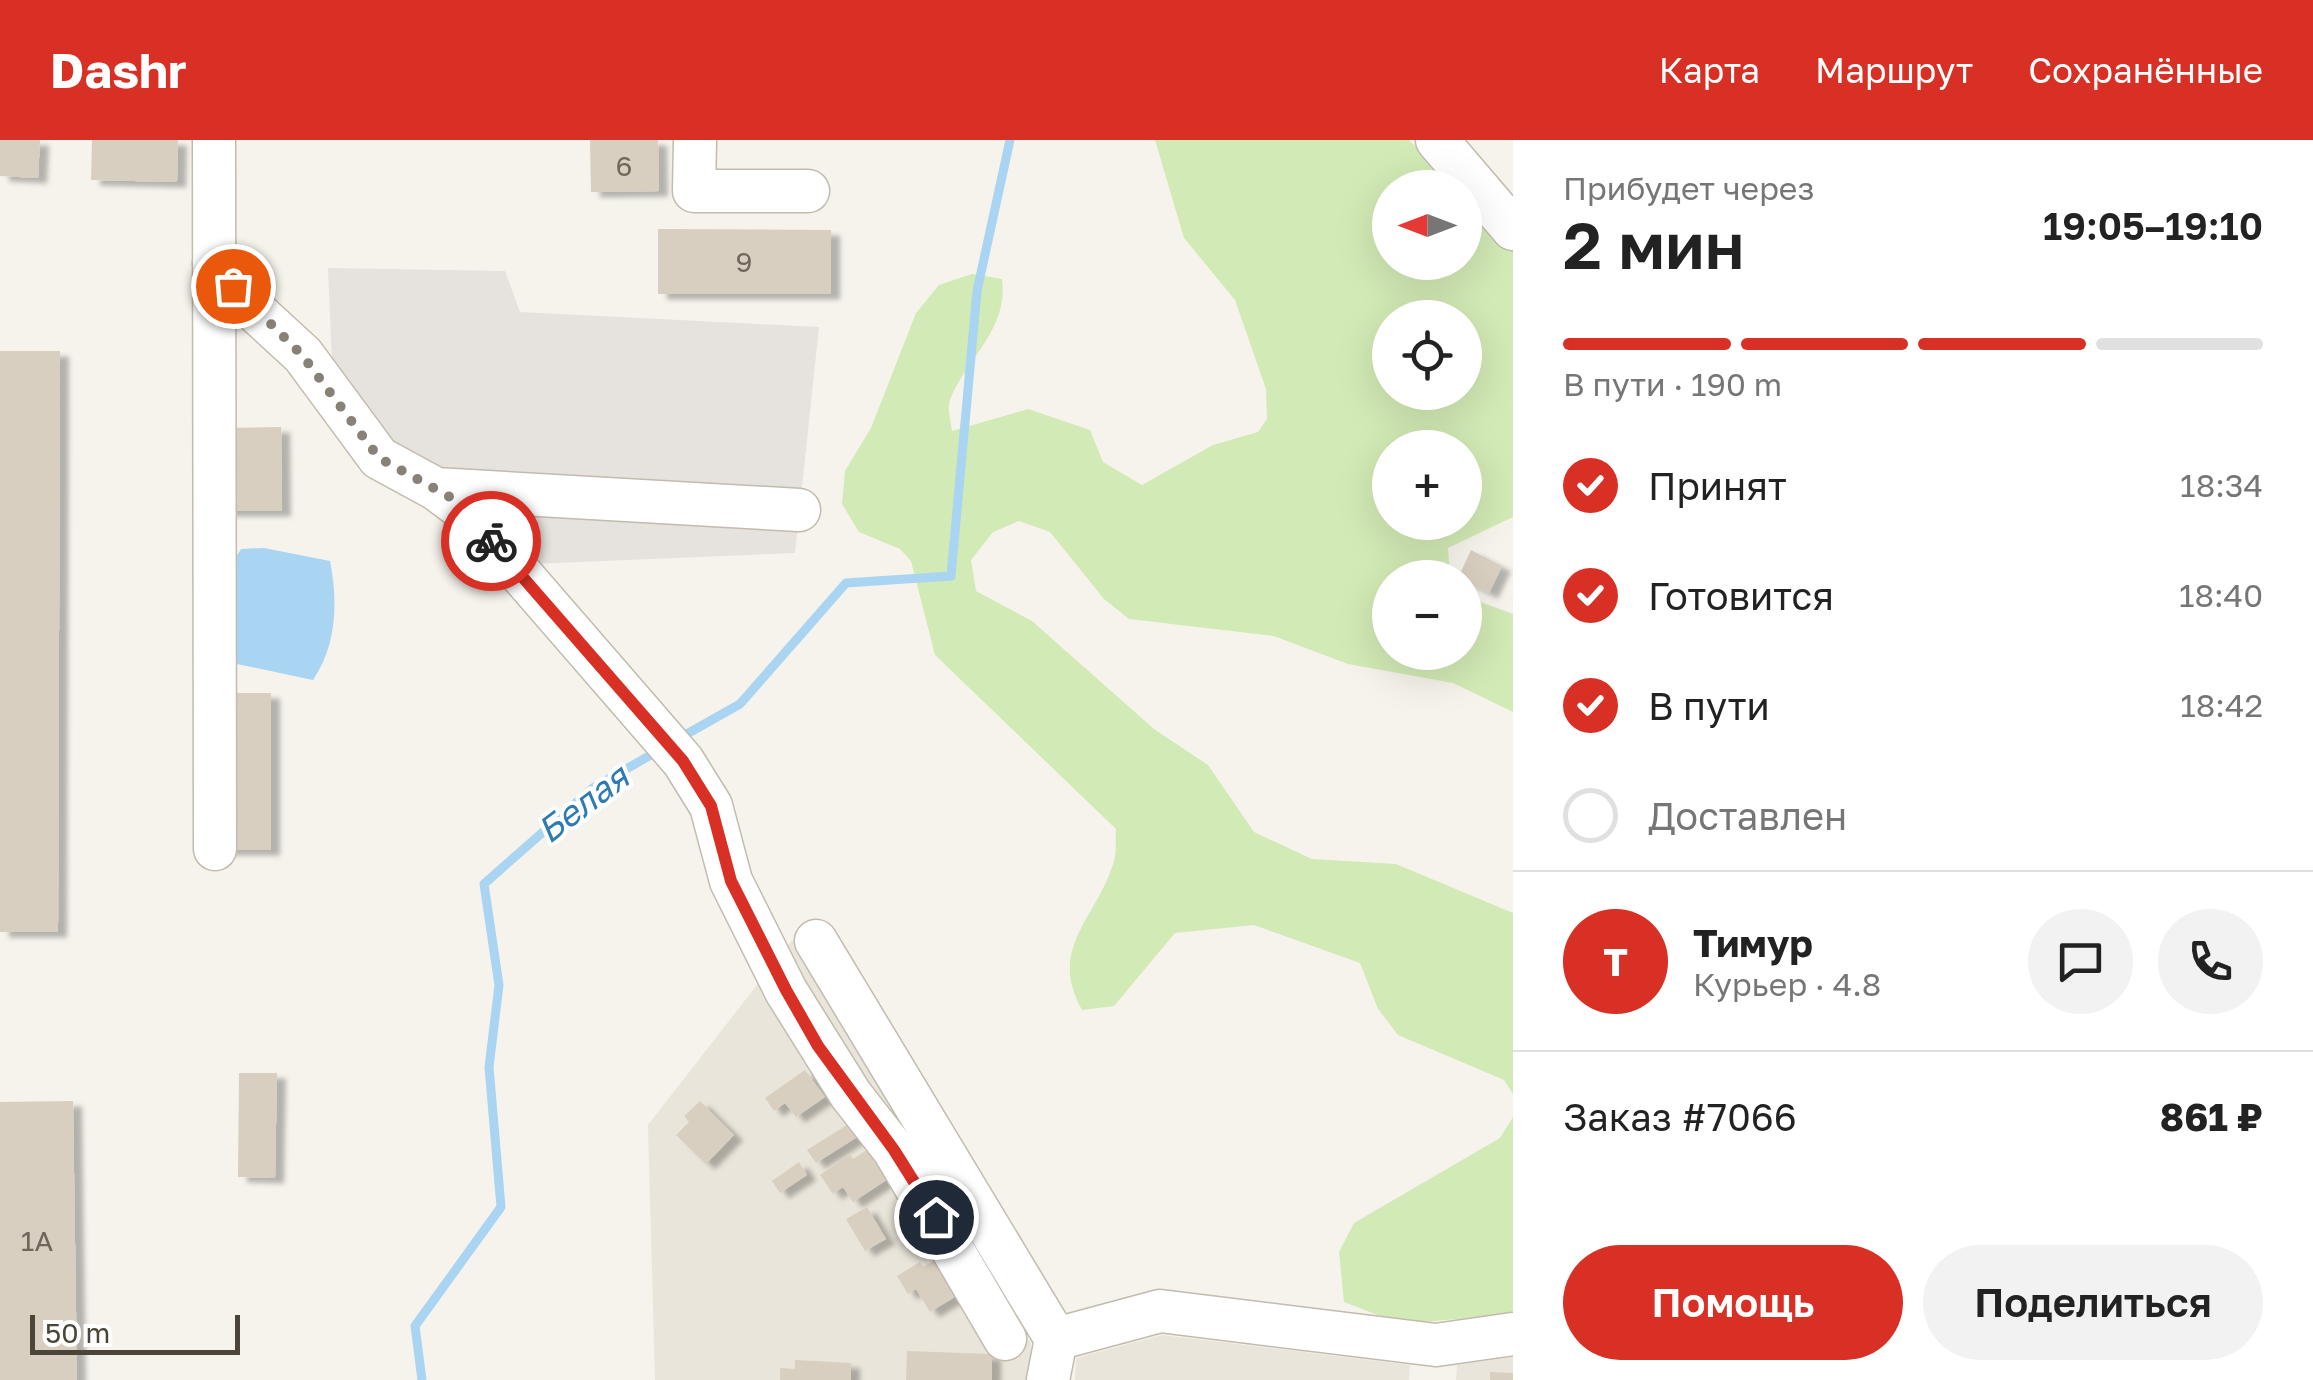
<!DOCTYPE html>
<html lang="ru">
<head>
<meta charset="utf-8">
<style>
  :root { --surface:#fff; --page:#f2f2f2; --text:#222; --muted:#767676; --line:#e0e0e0; --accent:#d93025 }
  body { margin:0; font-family:"Golos Text",sans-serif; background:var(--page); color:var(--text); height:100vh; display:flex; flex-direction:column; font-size:38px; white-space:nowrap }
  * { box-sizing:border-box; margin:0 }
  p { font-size:32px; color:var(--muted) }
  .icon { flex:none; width:55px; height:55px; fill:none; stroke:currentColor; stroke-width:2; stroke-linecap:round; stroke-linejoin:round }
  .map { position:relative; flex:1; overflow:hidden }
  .side { display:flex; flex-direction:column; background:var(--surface); width:800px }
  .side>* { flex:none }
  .needle { width:65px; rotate:270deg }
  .controls { position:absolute; left:1372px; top:30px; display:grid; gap:20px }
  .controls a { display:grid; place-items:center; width:110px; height:110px; border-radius:50%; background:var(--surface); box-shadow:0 10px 40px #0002; font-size:50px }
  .scale { position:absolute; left:30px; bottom:25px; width:210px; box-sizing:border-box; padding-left:10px; border:5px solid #4b4439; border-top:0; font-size:28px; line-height:35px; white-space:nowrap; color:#4b4439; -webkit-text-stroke:8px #fff; paint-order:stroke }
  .pin { position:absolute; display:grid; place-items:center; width:85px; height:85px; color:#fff; margin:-42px; border:5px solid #fff; border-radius:50%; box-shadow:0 2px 10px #0007 }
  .courier { position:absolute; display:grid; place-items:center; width:100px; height:100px; margin:-50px; border:8px solid #d93025; border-radius:50%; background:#fff; color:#222; box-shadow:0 2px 12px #0007 }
  .head em { font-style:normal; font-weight:600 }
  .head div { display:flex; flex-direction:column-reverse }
  .head { display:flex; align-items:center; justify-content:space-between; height:170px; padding:0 50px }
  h1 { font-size:65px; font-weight:600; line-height:75px }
  .bar { display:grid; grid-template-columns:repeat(4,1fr); gap:15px 10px; align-content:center; height:120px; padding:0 50px }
  .bar i { height:12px; border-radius:8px; background:var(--line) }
  .bar .on { background:var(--accent) }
  .bar p { grid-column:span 4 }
  .line { display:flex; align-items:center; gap:25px; padding:0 50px; border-top:2px solid var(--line) }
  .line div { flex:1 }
  .round { display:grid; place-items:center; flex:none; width:105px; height:105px; border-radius:52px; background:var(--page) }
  ol { padding:0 50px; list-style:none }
  li { display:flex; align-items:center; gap:30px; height:110px }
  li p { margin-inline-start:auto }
  li .icon { padding:10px; border-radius:50%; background:var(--accent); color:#fff; stroke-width:4 }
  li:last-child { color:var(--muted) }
  li i { width:55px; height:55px; border:5px solid var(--line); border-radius:50% }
  .primary-button { display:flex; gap:20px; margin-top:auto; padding:20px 50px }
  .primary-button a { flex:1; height:115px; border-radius:60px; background:var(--accent); color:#fff; font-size:40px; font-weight:600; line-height:115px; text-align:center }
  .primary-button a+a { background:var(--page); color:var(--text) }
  header { display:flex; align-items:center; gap:60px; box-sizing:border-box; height:140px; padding:0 50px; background:var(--accent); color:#fff }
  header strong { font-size:48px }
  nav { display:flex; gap:55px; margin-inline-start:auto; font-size:35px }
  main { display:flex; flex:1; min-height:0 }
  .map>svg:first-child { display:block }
  .residential { fill:#eae5da }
  .industrial { fill:#e6e2dd }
  .green { fill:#d2eab5; fill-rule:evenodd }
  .water { fill:#a9d4f2 }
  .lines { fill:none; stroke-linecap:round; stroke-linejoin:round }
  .stream { stroke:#a9d4f2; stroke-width:9 }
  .building { fill:#d8cfc1; filter:url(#shadow) }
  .minor-casing { stroke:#c2bbae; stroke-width:45 }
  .minor { stroke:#fff; stroke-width:42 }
  .done { stroke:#878178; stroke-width:10; stroke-dasharray:0 18 }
  .route { stroke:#d93025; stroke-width:12 }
  .labels { text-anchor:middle; stroke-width:8; stroke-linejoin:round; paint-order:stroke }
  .number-label { font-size:28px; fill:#6e675b }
  .water-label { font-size:35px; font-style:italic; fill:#2e7ab2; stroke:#fff }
</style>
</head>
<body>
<header>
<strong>Dashr</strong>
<nav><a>Карта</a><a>Маршрут</a><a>Сохранённые</a></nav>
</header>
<main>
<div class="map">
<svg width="1513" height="1240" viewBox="0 0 1513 1240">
  <defs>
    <filter id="shadow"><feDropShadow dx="9" dy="5.5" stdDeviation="2.5" flood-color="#0004"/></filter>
  </defs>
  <rect width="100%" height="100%" fill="#f6f3ec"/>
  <!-- residential -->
  <g class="residential">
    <polygon points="792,800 1031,1203 1029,1240 655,1240 648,985"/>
    <polygon points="1162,1195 1410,1225 1409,1240 1075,1240 1076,1218"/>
    <polygon points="1513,1217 1513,1240 1456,1240 1457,1225"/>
  </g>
  <!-- industrial -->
  <polygon class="industrial" points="328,128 505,131 520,172 819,187 795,413 506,425 334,271"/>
  <!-- green -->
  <g class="green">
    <path d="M1155 0H1409L1459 47 1390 48V122H1465V54L1513 100V377L1448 408 1450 437 1390 438V512H1465V452L1475 460 1513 474V572L1453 543 1348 524 1274 496 1129 479 1104 459 1050 392 1019 381 993 392 971 420 976 451 1032 481 1154 589 1208 625 1254 692 1312 719 1396 724 1513 773V954L1504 940 1398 895 1378 869 1360 823 1254 785 1175 793 1114 866 1082 870C1047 807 1097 779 1114 721 1117 712 1115 699 1116 689L935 515 911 421 900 409 859 392 842 364 845 331 871 288 916 173 939 145 972 134 1002 139C1009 190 965 220 950 260 947 268 951 282 952 291L1028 269 1090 290 1103 322 1142 345 1213 305 1258 292 1267 279 1266 249 1235 160 1184 98ZM1390 178H1465V252H1390ZM1390 308H1465V382H1390Z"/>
    <polygon points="1513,977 1513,1174 1401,1184 1344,1162 1339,1112 1354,1083 1500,998"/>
  </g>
  <!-- water -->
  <path class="water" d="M264 408 330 421C338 462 337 504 313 540L237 524 228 497 224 436 241 409Z"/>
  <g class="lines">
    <!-- stream -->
    <g class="stream">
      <polyline points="678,599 740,564 846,443 951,436 977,151 1010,0"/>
      <polyline points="422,1240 415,1186 501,1067 489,927 499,845 484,744 593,648 656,612"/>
    </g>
  </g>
  <!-- building -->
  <g class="building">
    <polygon points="0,0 40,0 38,38 0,36"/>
    <polygon points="92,0 178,0 177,42 91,40"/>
    <polygon points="590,0 658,0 659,51 591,52"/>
    <polygon points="658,89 831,90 831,154 658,154"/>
    <polygon points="0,211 60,211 58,792 0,792"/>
    <polygon points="281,287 282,371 221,371 221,288"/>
    <polygon points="1471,410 1502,426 1489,453 1458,438"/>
    <rect x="224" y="553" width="47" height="157"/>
    <polygon points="805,930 825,957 796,977 785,963 774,971 765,958"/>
    <polygon points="239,933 277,933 275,1038 238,1037"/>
    <polygon points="73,961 77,1240 0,1240 0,962"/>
    <polygon points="700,961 734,995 706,1024 676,995 689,982 684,976"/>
    <polygon points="861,976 870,989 816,1023 807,1010"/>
    <polygon points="868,1009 888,1039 853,1062 843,1047 833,1054 820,1035 850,1014 853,1019"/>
    <polygon points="799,1022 807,1035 780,1053 772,1041"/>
    <polygon points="867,1067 886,1099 865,1111 846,1079"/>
    <polygon points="941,1117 963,1152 930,1172 916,1149 908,1154 897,1136 920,1122 923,1127"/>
    <polygon points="907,1211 992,1214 992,1240 906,1240"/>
    <polygon points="795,1220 851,1223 851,1240 780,1240 780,1228 795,1229"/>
    <polygon points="1490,1232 1513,1233 1513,1240 1490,1240"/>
  </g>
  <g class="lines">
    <!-- minor casing -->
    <g class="minor-casing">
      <g id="minor">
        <polyline points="214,0 215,709"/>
        <polyline points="695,0 694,51 808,51"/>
        <polyline points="1437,0 1513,89"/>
        <polyline points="214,123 253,169 303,215 379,318 436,349 799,370"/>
        <polyline points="436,349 468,373 683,621 711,666 731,741 786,851 851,955 894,1010 1005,1199"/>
        <polyline points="816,801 1056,1199 1048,1240"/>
        <polyline points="1056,1199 1160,1171 1436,1205 1513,1194"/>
      </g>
    </g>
    <!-- minor -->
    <use href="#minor" class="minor"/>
  </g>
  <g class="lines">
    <!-- done -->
    <polyline class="done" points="233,146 302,215 379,318 450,357 491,401"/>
    <!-- route -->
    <polyline class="route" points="491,401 683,621 711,666 731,741 786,850 818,906 894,1010 936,1077"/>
  </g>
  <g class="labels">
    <!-- number labels -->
    <g class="number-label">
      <text x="624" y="36">6</text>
      <text x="744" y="132">9</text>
      <text x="37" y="1111">1А</text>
    </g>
    <!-- water labels -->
    <g class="water-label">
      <text transform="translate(583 664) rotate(-37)" y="12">Белая</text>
    </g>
  </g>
</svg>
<div class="controls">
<a><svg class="needle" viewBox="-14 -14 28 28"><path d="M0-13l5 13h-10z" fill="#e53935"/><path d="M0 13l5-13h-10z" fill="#767676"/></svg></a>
<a><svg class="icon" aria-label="locate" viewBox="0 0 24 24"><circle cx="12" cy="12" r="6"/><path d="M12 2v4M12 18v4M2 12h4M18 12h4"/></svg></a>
<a>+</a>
<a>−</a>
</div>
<div class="scale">50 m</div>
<div class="pin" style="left:233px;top:146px;background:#ea580c"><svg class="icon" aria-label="bag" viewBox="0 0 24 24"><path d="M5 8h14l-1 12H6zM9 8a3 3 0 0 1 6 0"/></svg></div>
<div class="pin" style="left:936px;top:1077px;background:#1f2937"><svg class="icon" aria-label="home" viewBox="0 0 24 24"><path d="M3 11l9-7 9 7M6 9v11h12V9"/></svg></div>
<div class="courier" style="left:491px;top:401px"><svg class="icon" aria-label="bike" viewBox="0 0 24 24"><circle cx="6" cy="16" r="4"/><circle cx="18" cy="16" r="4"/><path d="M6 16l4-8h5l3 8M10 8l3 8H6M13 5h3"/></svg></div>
</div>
<section class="side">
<div class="head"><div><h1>2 мин</h1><p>Прибудет через</p></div><em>19:05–19:10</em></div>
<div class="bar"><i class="on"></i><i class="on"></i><i class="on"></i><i></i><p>В пути · 190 m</p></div>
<ol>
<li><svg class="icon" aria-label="check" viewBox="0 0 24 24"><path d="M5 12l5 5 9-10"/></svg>Принят<p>18:34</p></li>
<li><svg class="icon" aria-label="check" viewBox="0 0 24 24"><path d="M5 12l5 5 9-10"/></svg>Готовится<p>18:40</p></li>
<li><svg class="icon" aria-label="check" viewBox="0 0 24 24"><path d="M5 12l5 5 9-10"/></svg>В пути<p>18:42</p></li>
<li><i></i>Доставлен</li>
</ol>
<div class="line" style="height:180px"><b class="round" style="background:var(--accent);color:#fff">Т</b><div><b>Тимур</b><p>Курьер · 4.8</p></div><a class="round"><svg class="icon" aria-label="chat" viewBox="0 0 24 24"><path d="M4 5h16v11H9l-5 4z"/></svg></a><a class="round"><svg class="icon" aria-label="phone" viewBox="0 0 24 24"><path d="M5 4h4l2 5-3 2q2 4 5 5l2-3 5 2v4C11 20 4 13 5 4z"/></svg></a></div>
<div class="line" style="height:130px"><div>Заказ #7066</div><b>861 ₽</b></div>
<div class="primary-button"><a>Помощь</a><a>Поделиться</a></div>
</section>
</main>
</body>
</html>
